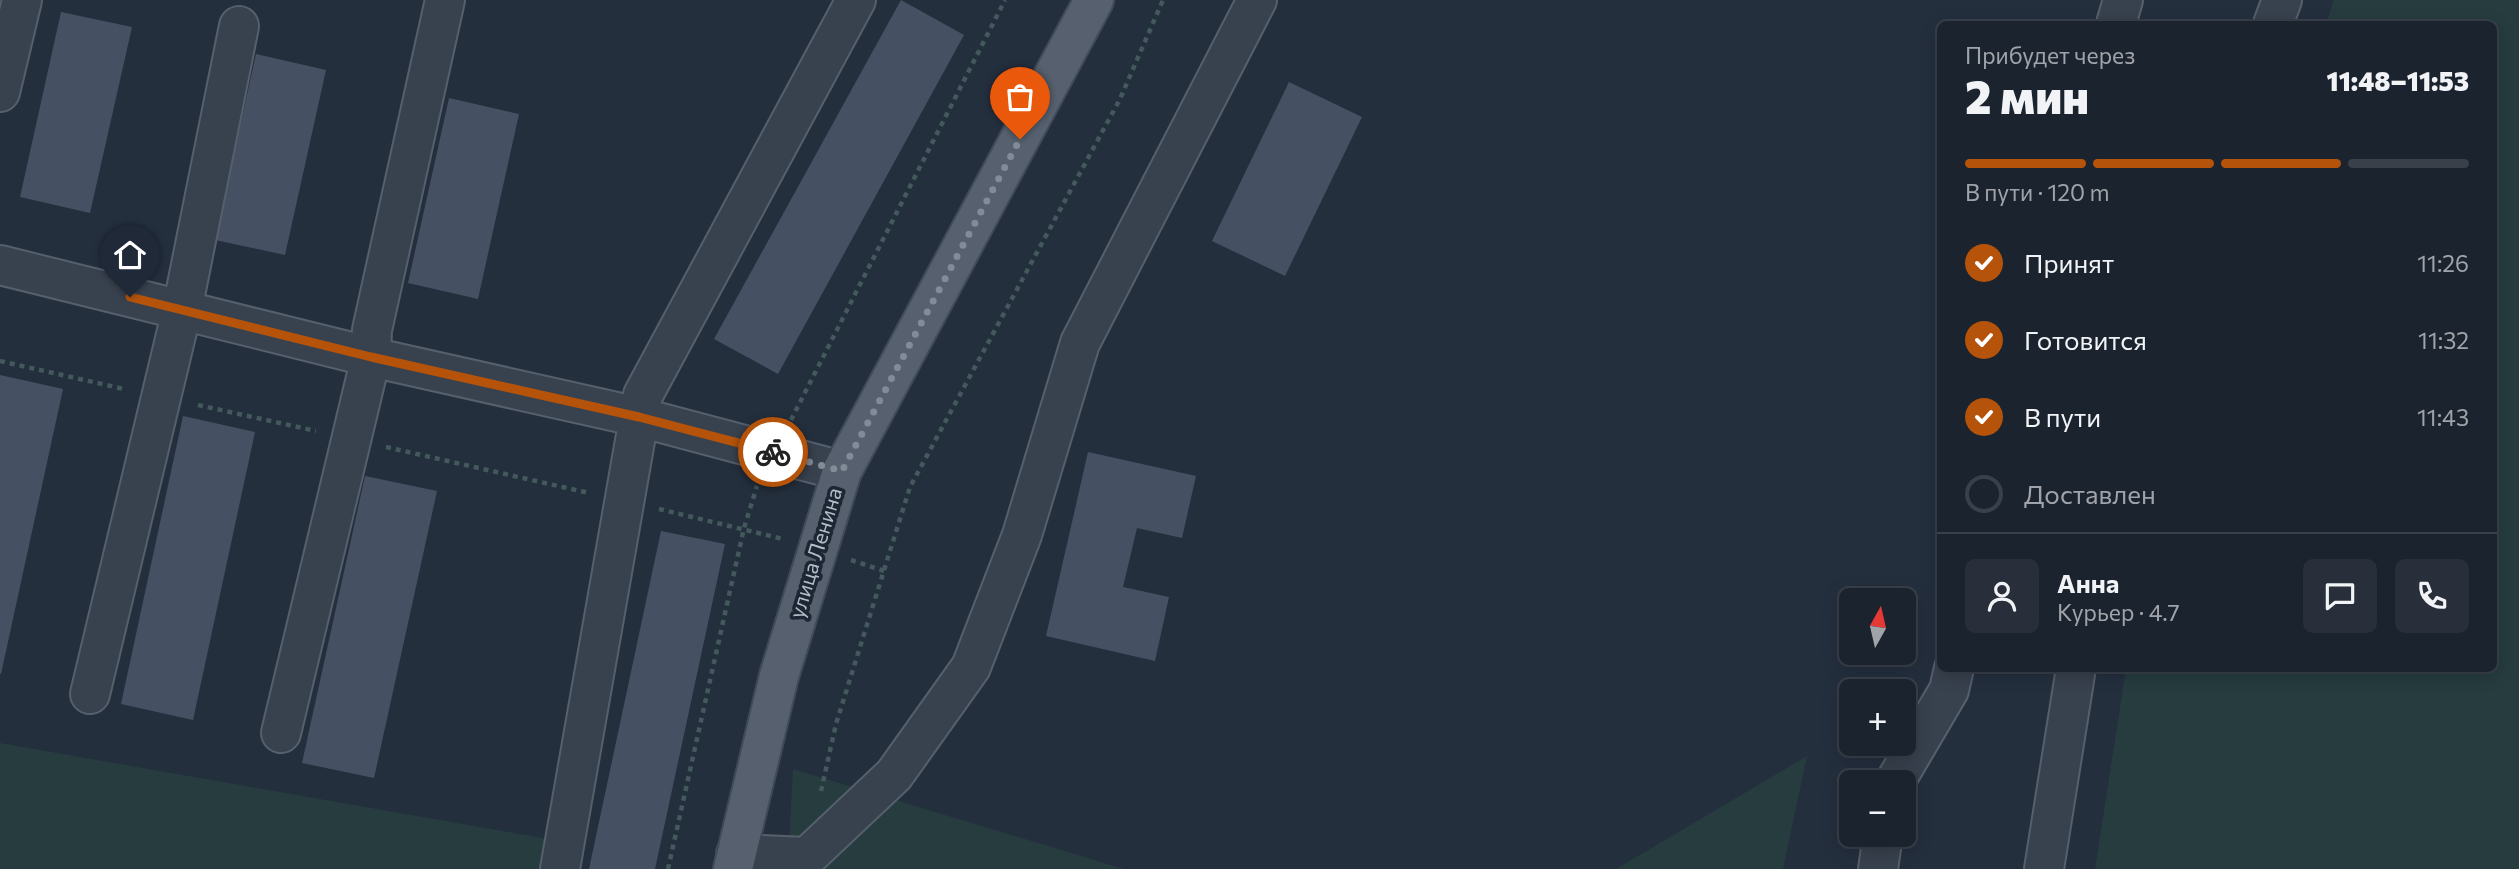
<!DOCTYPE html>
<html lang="ru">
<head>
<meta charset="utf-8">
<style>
  :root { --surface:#1b232e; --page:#282f3a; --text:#f1f3f6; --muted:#a0a4aa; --line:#39404a; --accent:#b45309 }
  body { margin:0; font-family:Commissioner,sans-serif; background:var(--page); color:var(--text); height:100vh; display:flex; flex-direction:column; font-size:26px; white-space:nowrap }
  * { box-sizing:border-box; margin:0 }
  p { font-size:23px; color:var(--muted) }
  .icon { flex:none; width:38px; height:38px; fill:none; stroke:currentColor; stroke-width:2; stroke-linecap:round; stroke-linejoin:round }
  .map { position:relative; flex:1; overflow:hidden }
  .panel { position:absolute; left:1937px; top:21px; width:560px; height:651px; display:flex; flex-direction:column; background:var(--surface); border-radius:10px; box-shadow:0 4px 18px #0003,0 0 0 2px var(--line) }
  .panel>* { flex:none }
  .needle { width:46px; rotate:8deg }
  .buttons { position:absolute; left:1839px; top:588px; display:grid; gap:14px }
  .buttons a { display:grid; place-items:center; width:77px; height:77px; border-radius:10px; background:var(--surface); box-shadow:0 4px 18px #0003,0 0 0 2px var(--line); font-size:35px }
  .pin { position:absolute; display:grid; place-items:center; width:60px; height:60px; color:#fff; margin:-72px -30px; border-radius:50% 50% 50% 0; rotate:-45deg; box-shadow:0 0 7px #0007 }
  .pin .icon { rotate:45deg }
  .courier { position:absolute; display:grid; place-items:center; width:70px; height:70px; margin:-35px; border:5px solid #b45309; border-radius:50%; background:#fff; color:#222; box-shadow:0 2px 9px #0007 }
  .head em { font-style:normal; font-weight:800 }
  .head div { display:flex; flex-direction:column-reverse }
  .head { display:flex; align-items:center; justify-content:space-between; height:119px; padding:0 28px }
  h1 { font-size:46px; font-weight:800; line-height:52px }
  .bar { display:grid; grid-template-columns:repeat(4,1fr); gap:10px 7px; align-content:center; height:84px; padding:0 28px }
  .bar i { height:9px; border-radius:5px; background:var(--line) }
  .bar .active { background:var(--accent) }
  .bar p { grid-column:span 4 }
  .line { display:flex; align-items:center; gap:18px; padding:0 28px; border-top:2px solid var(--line) }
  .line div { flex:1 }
  .round { display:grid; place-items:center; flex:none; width:74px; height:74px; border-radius:10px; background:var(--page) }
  ol { padding:0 28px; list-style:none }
  li { display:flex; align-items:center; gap:21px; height:77px }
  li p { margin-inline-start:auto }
  li .icon { padding:7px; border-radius:50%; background:var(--accent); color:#fff; stroke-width:4 }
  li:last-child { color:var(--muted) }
  li i { width:38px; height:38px; border:4px solid var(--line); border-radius:50% }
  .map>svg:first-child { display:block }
  .green { fill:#263c3f }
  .building { fill:#455162 }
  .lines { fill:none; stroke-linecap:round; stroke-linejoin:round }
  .minor-casing { stroke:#565f6c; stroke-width:42 }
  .major-casing { stroke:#414a57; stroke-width:42 }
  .path { stroke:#44595c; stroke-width:4.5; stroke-dasharray:5 5; stroke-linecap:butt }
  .minor { stroke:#38414e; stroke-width:38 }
  .major { stroke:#56606e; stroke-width:38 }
  .done { stroke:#828b98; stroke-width:7; stroke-dasharray:0 12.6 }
  .route { stroke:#b45309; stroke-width:9 }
  .labels { text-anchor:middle; stroke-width:7; stroke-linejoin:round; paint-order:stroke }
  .street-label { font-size:21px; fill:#b4bcc9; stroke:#1d2633 }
</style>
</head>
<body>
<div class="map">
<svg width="2519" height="869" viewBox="0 0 2519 869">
  <rect width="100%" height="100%" fill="#242f3e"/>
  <!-- green -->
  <g class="green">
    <polygon points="2334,0 2519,0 2519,869 2095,869 2126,669 2494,668 2494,24 2326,24"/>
    <polygon points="0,743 548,839 543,869 0,869"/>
    <polygon points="1807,756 1783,869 1616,869"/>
    <polygon points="793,769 1124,869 788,869"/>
  </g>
  <!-- building -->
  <g class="building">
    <polygon points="901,0 964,35 778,374 714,339"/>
    <polygon points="61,12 132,27 90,213 20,197"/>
    <polygon points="256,54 326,70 285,255 215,240"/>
    <polygon points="1289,82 1362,117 1285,276 1212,241"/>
    <polygon points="449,98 519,114 478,299 408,283"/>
    <polygon points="0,375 63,389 1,674 0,674"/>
    <polygon points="183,416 255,432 193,720 121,704"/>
    <polygon points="1088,452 1196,476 1182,538 1137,528 1123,587 1169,597 1155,661 1046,636"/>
    <polygon points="365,476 437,491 374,778 302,763"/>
    <polygon points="661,531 725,544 655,869 589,869"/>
  </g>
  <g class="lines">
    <!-- minor casing -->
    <g class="minor-casing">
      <g id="minor">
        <polyline points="2116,24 2123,0"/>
        <polyline points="2273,24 2282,0"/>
        <polyline points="0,92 22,0"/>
        <polyline points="0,265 371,357 639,417 842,471"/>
        <polyline points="90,694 182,310 239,26"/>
        <polyline points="281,733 371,357 372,330 445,0"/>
        <polyline points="1895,782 1949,690 1954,668"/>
        <polyline points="736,854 807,857 894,775 971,667 1022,535 1080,343 1257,0"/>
        <polyline points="560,869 643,395 856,0"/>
        <polyline points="1878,869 1883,835"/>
        <polyline points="2044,869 2076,668"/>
      </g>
    </g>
    <!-- major casing -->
    <g class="major-casing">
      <polyline id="major" points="733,869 779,676 842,471 1094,0"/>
    </g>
    <!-- path -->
    <g class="path">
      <polyline points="0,361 124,389"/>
      <polyline points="198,405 316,431"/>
      <polyline points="791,420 1005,0"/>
      <polyline points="386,447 589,493"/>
      <polyline points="659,509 783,539"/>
      <polyline points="851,560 884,571"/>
      <polyline points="821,791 836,724 910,487 1120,99 1163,0"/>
      <polyline points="668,869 744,528 757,486"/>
    </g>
    <!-- minor -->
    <use href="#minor" class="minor"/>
    <!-- major -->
    <use href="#major" class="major"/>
  </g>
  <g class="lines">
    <!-- done -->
    <polyline class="done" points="773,452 842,471 1020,139"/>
    <!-- route -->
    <polyline class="route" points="130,297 371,357 639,417 773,452"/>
  </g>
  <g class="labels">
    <!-- street labels -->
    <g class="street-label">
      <text transform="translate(816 553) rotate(-73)" y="7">улица Ленина</text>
    </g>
  </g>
</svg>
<div class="buttons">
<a><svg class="needle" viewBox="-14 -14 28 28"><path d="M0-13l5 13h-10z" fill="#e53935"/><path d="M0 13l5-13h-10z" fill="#a0a4aa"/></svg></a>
<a>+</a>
<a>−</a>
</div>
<div class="pin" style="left:1020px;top:139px;background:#ea580c"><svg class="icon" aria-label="bag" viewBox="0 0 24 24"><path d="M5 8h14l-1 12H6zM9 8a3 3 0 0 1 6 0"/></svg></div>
<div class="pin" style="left:130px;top:297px;background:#1f2937"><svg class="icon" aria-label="home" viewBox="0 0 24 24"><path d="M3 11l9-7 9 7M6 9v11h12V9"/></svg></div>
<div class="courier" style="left:773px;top:452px"><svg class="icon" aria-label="bike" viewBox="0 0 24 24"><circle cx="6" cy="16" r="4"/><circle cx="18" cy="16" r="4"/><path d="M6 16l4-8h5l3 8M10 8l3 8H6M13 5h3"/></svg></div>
<section class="panel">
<div class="head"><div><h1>2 мин</h1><p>Прибудет через</p></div><em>11:48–11:53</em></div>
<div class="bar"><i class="active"></i><i class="active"></i><i class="active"></i><i></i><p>В пути · 120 m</p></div>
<ol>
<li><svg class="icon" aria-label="check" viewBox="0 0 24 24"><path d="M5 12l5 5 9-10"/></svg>Принят<p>11:26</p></li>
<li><svg class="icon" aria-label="check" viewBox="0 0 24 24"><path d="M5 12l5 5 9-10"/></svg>Готовится<p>11:32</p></li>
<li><svg class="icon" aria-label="check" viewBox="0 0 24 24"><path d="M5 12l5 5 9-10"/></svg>В пути<p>11:43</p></li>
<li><i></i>Доставлен</li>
</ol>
<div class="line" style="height:126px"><a class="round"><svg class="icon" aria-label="person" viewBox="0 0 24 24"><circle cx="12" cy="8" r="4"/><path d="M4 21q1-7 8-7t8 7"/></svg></a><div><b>Анна</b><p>Курьер · 4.7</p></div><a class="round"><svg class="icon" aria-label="chat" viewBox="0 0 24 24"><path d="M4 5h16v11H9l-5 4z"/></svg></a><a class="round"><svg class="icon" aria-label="phone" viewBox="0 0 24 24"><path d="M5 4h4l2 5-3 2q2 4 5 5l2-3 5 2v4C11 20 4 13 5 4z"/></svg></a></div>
</section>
</div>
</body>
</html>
